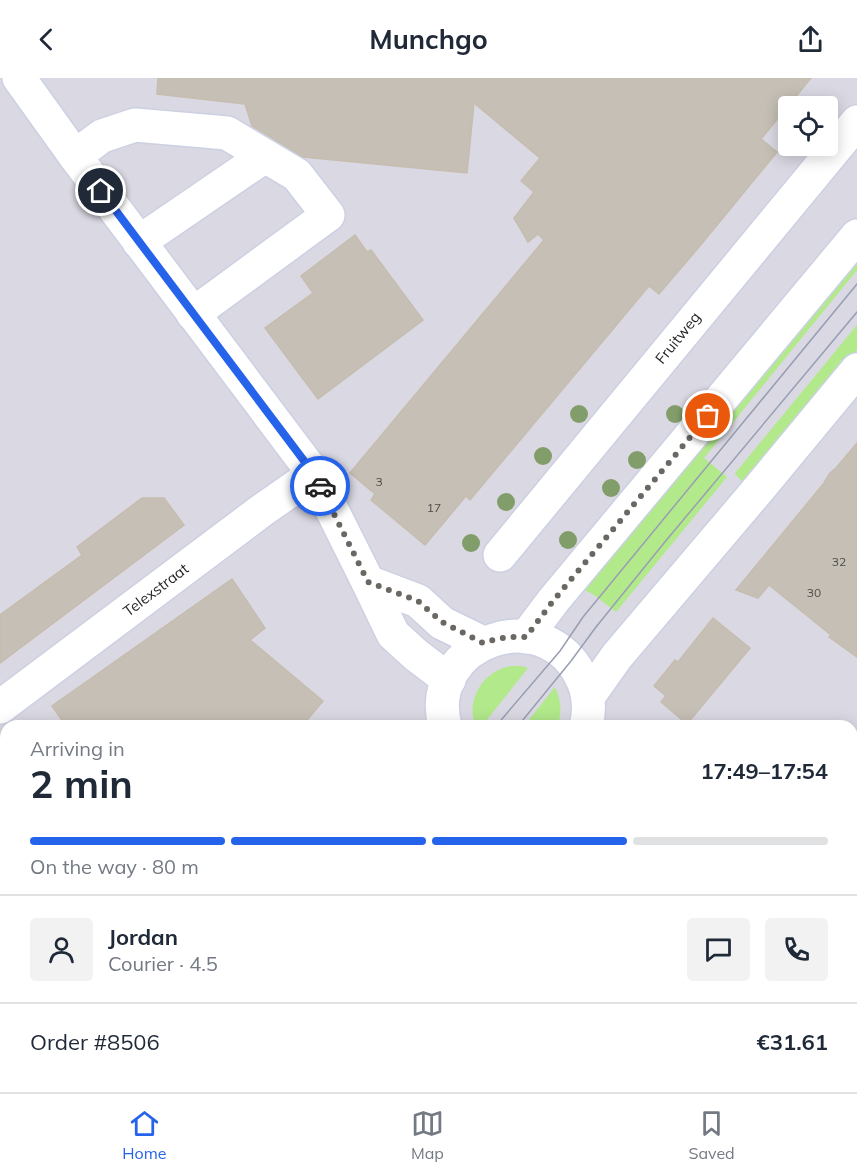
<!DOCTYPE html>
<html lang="en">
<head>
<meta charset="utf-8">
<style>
  :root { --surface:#fff; --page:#f2f2f3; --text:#1f2937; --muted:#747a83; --line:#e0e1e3; --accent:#2563eb }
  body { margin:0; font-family:Mulish,sans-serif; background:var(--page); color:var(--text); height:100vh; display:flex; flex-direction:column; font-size:22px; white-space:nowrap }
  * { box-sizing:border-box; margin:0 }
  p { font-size:20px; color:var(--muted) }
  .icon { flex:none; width:33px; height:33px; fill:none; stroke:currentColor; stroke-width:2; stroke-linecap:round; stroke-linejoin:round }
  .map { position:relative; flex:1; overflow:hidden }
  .drawer { position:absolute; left:0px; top:642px; width:858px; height:372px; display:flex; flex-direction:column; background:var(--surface); border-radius:18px 18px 0 0; box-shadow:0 3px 15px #0003 }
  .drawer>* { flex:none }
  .controls { position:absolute; left:778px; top:18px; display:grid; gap:12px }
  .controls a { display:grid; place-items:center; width:60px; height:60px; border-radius:6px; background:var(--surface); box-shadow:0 3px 15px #0003; font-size:30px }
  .pin { position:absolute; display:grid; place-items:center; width:51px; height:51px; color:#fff; margin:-26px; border:3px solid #fff; border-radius:50%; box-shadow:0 2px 6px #0007 }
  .courier { position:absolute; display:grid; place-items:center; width:60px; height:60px; margin:-30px; border:4px solid #2563eb; border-radius:50%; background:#fff; color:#222; box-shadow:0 2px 8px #0007 }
  .head em { font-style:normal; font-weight:700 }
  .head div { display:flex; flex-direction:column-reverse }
  .head { display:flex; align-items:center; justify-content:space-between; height:102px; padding:0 30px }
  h1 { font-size:39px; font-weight:700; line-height:45px }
  .bar { display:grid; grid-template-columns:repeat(4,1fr); gap:9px 6px; align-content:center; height:72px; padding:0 30px }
  .bar i { height:8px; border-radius:4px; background:var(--line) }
  .bar .selected { background:var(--accent) }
  .bar p { grid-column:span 4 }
  .line { display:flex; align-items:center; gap:15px; padding:0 30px; border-top:2px solid var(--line) }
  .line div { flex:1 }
  .round { display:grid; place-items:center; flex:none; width:63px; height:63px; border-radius:6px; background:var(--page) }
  header { display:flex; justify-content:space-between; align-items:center; height:78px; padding:0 30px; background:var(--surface); font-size:27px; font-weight:700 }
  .tab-bar { display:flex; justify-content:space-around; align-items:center; height:84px; border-top:2px solid var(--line); background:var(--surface); font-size:16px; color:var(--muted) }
  .tab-bar a { display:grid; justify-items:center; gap:3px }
  .tab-bar .selected { color:var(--accent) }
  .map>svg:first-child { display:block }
  .industrial { fill:#dad8e2; fill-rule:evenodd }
  .green { fill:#b2e98b }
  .water { fill:#5bdbfa }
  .building { fill:#c5bfb5; stroke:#c6bdb0; stroke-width:1.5 }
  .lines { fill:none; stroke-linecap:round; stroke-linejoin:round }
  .minor-casing { stroke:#cbd1e2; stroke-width:36 }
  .minor { stroke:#fff; stroke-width:33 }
  .tram { stroke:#989eb3; stroke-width:1.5 }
  .tree { fill:#819e6a }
  .done { stroke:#6b6763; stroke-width:6; stroke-dasharray:0 10.8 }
  .route { stroke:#2563eb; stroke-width:8 }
  .labels { text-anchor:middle; stroke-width:4.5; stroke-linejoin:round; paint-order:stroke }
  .number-label { font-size:12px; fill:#4e4c4a }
  .street-label { font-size:15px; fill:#262626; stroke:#fff }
</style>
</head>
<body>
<header><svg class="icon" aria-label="back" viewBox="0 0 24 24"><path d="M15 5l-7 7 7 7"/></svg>Munchgo<svg class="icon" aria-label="share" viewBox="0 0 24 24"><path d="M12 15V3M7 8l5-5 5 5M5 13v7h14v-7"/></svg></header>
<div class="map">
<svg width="857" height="1014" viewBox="0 0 857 1014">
  <rect width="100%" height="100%" fill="#ebe0d5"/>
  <!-- industrial -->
  <path class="industrial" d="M0 0H857V1014H0ZM789 28H828V68H789ZM6 648H852V1008H6Z"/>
  <!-- green -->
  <g class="green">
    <polygon points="857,180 857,192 704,380 727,399 616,534 594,517 579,509"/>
    <polygon points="857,247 857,272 747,406 624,544 742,403 735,396 736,394"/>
    <path d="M521 588 528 590 482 648H476C465 625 481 596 506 589 510 588 516 588 521 588Z"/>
    <path d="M555 609C561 623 562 633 558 648H524Z"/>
    <polygon points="173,1008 247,1008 242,1014 169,1014"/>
  </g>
  <!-- water -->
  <polygon class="water" points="857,810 857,1014 716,1014 720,1008 852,1008 852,818"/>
  <!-- building -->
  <g class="building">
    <polygon points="158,0 811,0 761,61 777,74 699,169 659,216 649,208 470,422 466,418 425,467 371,422 375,416 350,395 544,162 538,156 528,164 514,140 534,114 521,103 540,80 474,25 467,95 303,79 252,48 245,26 157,16"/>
    <polygon points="355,157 367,174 371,172 423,242 318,321 265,250 313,215 301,198"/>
    <polygon points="857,365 857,579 829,559 831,557 769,507 758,520 736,512 824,405 830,395 836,390"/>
    <polygon points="142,420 164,420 184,447 0,585 0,537 82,477 77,469"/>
    <polygon points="232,501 265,550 250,562 323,623 302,648 66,648 52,628"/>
    <polygon points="713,540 750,570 687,646 661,624 666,618 654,608 675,582 678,584"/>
  </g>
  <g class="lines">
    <!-- minor casing -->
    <g class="minor-casing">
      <g id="minor">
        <polyline points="19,0 75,78 314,396 368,504 393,556 416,577 449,602"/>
        <polyline points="75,78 102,58 135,47 227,55 297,97 328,137 193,236"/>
        <polyline points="139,164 265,78"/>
        <polyline points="500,477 857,44"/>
        <polyline points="368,504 418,523 442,545 483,565"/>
        <polyline points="526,559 553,523 857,158"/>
        <polyline points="588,619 617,578 757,413 857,292"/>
        <polyline points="0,629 261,433 314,396"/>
        <path d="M445 648C423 564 547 519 583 603 589 616 590 634 586 648"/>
        <polyline points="852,746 857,747"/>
        <polyline points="93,1008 100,1014"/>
        <polyline points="148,1014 153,1008"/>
        <polyline points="260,1014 265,1008"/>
      </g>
    </g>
    <!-- minor -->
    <use href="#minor" class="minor"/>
    <!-- tram -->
    <g class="tram">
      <polyline points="496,648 560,573 583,539 857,206"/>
      <polyline points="518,648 571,583 596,549 664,465 857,234"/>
      <polyline points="188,1014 193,1008"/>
      <polyline points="211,1014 216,1008"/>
    </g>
  </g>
  <!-- trees -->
  <g class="tree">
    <circle cx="579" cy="336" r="9"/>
    <circle cx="675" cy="336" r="9"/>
    <circle cx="543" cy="378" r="9"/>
    <circle cx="637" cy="382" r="9"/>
    <circle cx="611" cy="410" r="9"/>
    <circle cx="506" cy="424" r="9"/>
    <circle cx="568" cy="462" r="9"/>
    <circle cx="471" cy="465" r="9"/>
  </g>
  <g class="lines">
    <!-- done -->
    <path class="done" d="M320 408 368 504 418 523 442 544 483 565C498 560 511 558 526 559L553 523 708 338"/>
    <!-- route -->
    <polyline class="route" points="101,113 314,396 320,408"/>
  </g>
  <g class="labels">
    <!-- number labels -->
    <g class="number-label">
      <text x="379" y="408">3</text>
      <text x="434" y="434">17</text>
      <text x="839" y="488">32</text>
      <text x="814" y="519">30</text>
    </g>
    <!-- street labels -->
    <g class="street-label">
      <text transform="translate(678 260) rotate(-51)" y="5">Fruitweg</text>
      <text transform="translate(156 512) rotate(-37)" y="5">Telexstraat</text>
    </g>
  </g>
</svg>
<div class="controls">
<a><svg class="icon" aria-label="locate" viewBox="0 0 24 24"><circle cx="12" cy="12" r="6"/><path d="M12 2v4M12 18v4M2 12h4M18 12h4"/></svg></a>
</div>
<div class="pin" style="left:708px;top:338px;background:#ea580c"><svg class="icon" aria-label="bag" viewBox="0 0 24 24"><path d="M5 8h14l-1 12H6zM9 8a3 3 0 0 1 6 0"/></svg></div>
<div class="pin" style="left:101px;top:113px;background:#1f2937"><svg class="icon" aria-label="home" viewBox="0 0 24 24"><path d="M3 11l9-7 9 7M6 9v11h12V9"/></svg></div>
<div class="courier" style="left:320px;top:408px"><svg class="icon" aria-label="car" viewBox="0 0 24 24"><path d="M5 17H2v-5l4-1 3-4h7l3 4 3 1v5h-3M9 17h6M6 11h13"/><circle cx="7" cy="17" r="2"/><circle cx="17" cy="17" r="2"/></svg></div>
<section class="drawer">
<div class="head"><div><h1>2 min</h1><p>Arriving in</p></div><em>17:49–17:54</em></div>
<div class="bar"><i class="selected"></i><i class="selected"></i><i class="selected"></i><i></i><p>On the way · 80 m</p></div>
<div class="line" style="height:108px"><a class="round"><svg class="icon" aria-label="person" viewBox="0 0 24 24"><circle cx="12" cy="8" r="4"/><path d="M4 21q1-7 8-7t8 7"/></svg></a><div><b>Jordan</b><p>Courier · 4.5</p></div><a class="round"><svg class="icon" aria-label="chat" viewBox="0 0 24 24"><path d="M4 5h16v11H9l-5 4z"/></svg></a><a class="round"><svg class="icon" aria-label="phone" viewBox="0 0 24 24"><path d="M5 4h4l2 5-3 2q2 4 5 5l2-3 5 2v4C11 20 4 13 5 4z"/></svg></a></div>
<div class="line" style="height:78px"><div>Order #8506</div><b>€31.61</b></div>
</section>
</div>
<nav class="tab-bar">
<a class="selected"><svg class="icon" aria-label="home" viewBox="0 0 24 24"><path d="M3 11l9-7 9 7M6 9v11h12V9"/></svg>Home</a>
<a><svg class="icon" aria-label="map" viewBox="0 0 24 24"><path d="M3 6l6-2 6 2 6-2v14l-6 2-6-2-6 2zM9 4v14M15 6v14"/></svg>Map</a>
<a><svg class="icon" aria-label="saved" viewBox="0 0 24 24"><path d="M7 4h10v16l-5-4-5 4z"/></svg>Saved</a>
</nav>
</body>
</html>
